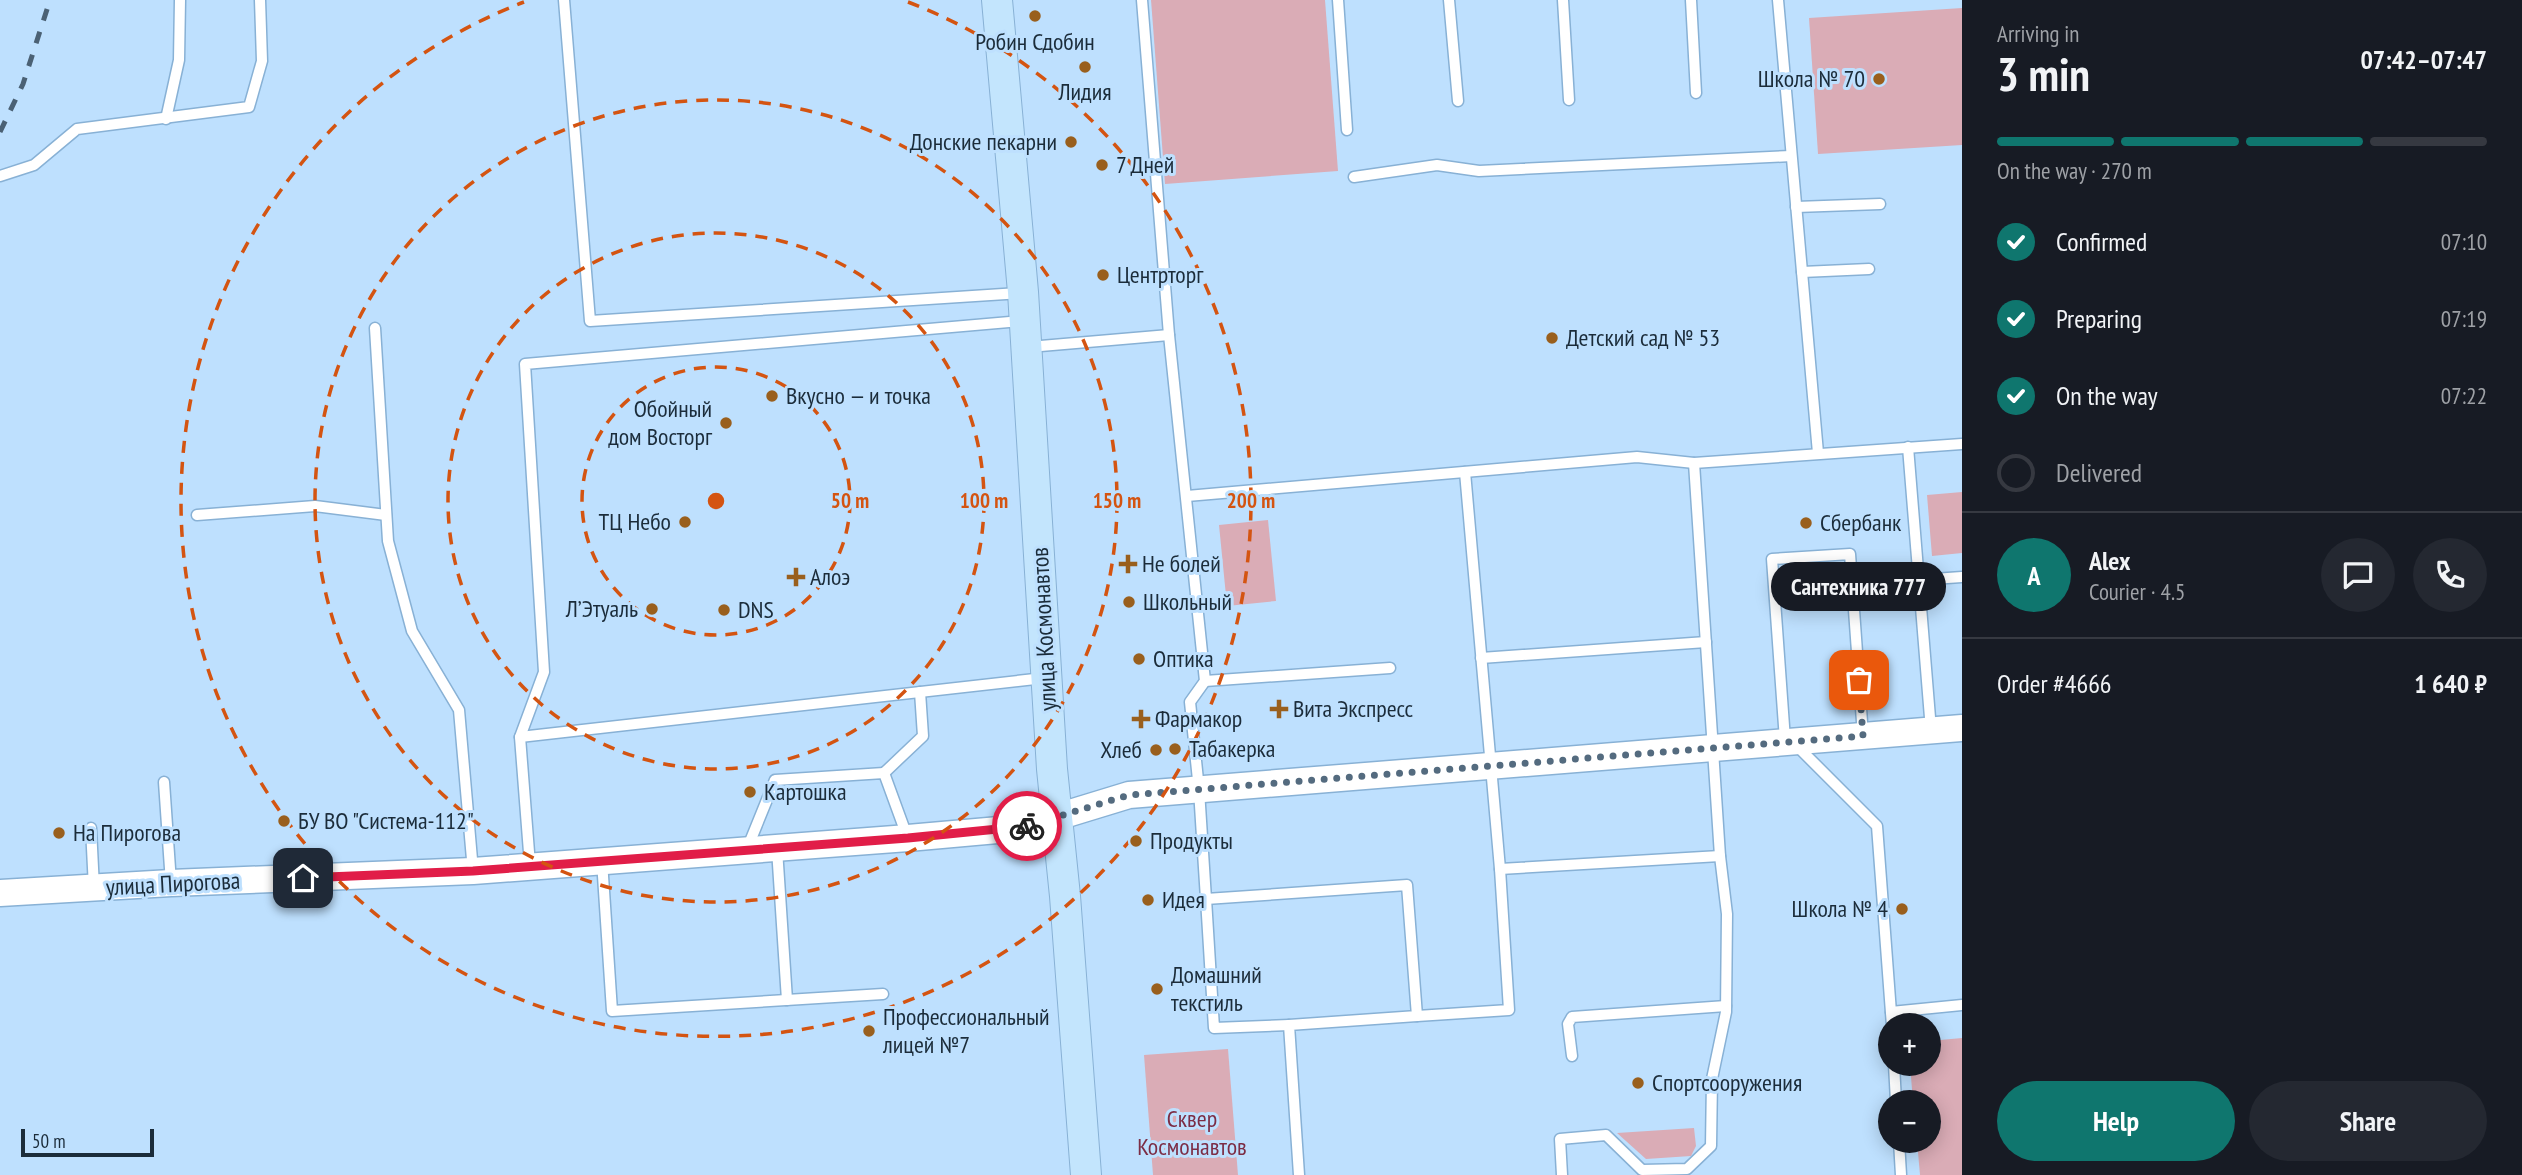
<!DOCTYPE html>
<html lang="en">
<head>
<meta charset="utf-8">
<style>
  :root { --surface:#171b24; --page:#242831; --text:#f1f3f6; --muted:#9ea1a6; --line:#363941; --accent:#0f766e }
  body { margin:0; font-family:"PT Sans Narrow",sans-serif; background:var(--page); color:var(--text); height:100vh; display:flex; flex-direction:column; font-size:26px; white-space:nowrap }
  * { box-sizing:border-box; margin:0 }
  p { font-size:23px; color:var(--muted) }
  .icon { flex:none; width:38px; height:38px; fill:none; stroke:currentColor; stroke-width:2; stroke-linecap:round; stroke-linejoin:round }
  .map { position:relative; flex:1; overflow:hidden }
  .side { display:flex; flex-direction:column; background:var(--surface); width:560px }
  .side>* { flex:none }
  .tools { position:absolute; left:1878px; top:1013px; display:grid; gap:14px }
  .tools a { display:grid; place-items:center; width:63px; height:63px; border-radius:50%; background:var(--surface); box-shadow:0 4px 18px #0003; font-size:35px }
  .scale { position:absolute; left:21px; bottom:18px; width:133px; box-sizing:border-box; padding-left:7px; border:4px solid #1b2c3a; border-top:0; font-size:19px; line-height:24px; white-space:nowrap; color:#1b2c3a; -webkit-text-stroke:5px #bee0fe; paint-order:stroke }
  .pin { position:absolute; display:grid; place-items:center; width:60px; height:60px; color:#fff; margin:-30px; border-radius:14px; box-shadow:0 4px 10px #0006 }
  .courier { position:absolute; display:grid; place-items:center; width:70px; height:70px; margin:-35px; border:5px solid #e11d48; border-radius:50%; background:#fff; color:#222; box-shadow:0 2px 9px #0007 }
  .bubble { position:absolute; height:49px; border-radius:24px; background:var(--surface); box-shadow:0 4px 18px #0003; font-size:23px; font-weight:700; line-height:49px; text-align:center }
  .summary em { font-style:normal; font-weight:700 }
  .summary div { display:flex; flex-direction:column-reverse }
  .summary { display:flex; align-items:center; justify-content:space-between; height:119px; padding:0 35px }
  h1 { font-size:46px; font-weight:700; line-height:52px }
  .bar { display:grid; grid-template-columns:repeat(4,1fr); gap:10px 7px; align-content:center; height:84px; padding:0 35px }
  .bar i { height:9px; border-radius:5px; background:var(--line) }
  .bar .on { background:var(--accent) }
  .bar p { grid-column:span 4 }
  .line { display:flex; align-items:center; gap:18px; padding:0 35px; border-top:2px solid var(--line) }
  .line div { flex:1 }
  .round { display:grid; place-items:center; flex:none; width:74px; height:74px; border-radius:37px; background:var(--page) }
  ol { padding:0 35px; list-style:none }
  li { display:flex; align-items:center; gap:21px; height:77px }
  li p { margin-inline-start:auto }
  li .icon { padding:7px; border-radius:50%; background:var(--accent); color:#fff; stroke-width:4 }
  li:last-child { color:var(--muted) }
  li i { width:38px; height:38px; border:4px solid var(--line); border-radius:50% }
  .button { display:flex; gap:14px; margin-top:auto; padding:14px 35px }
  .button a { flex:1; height:80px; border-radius:42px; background:var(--accent); color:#fff; font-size:28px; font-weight:700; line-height:80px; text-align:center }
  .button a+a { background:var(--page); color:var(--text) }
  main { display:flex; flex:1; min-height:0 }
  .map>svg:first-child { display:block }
  .green { fill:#daacb6 }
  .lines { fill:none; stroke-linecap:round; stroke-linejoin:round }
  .service-casing { stroke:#88b1d5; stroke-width:13 }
  .tertiary-casing { stroke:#88b1d5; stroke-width:29 }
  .secondary-casing { stroke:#88b1d5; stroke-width:32 }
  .service { stroke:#fff; stroke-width:10 }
  .tertiary { stroke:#fff; stroke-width:26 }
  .secondary { stroke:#c3e5fd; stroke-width:30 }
  .rail { stroke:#4b6174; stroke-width:5; stroke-dasharray:12 12; stroke-linecap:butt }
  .done { stroke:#546b7f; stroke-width:7; stroke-dasharray:0 12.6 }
  .route { stroke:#e11d48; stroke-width:9 }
  .ring { fill:none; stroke:#d45411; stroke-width:3.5; stroke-dasharray:12 9 }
  .poi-dot { fill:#995f1d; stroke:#bee0fe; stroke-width:2.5 }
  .labels { text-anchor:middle; stroke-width:6; stroke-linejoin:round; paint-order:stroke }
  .poi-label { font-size:24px; fill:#1b2c3a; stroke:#bee0fe; text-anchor:start }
  .street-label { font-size:24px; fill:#1b2c3a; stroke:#bee0fe }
  .park-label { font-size:24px; fill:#7c2d45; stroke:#bee0fe }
  .centre { fill:#d45411; stroke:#bee0fe; stroke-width:3.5 }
  .ring-label { font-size:21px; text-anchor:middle; font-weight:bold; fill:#d45411; stroke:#bee0fe; stroke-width:6; stroke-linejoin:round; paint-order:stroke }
</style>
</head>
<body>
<main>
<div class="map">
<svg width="1962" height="1175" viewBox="0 0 1962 1175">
  <rect width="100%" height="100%" fill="#bee0fe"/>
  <!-- green -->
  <g class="green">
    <polygon points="1151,0 1325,0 1338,171 1165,184"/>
    <polygon points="1962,8 1962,145 1818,154 1809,18"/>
    <polygon points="1962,492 1962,553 1932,556 1927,495"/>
    <polygon points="1268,520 1276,601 1227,606 1219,525"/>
    <polygon points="1962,1038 1962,1175 1920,1175 1917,1141 1928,1141 1928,1102 1913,1102 1910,1064 1928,1064 1929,1041"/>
    <polygon points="1228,1049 1238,1175 1153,1175 1144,1055"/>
    <polygon points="1694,1128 1696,1146 1691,1156 1646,1159 1617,1133"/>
  </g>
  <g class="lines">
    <!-- service casing -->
    <g class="service-casing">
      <g id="service">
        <polyline points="564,0 590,321 1020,293"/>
        <polyline points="1142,0 1169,335 1205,681 1190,702 1199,790 1206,899 1407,885 1417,1016 1289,1025 1299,1175"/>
        <polyline points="1338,0 1347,130"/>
        <polyline points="1449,0 1458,101"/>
        <polyline points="1563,0 1569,100"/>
        <polyline points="1691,0 1696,93"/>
        <polyline points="1778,0 1818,453"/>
        <polyline points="166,119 179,60 180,0"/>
        <polyline points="0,176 34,165 77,129 249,107 262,61 260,0"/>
        <polyline points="1354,177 1437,165 1479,171 1791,156"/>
        <polyline points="1796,207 1880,204"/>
        <polyline points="1802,272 1869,269"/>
        <polyline points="375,328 388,541 412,631 459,710 473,871"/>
        <polyline points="1029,347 1169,335"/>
        <polyline points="1908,447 1931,730"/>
        <polyline points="1187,496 1637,457 1694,463 1962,444"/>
        <polyline points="197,515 315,506 386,515"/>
        <polyline points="1919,580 1962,577"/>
        <polyline points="1481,658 1706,642"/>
        <polyline points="1205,681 1390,668"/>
        <polyline points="520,737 1044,678"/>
        <polyline points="1785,740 1772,559 1850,554 1863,736"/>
        <polyline points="1795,744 1877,826 1892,1026"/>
        <polyline points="884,773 923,736 920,692"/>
        <polyline points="164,782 171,883"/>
        <polyline points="91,828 94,888"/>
        <polyline points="747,849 775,780 884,773 907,836"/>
        <polyline points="777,849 787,1000"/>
        <polyline points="602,861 612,1011 883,994"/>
        <polyline points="530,865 520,737 544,672 525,364 1022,321"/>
        <polyline points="1500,869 1720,856"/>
        <polyline points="1206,899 1214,1028 1289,1025"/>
        <polyline points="1891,1012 1962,1005"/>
        <polyline points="1417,1016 1509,1010 1500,869 1465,472"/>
        <polyline points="1572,1056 1568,1024 1572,1017 1726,1006"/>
        <polyline points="1894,1064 1896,1102"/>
        <polyline points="1899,1141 1901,1175"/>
        <polyline points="1562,1175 1560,1139 1606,1135 1642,1170 1687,1169 1711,1146 1712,1079 1726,1012 1727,914 1720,856 1694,463"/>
      </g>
    </g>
    <!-- tertiary casing -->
    <g class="tertiary-casing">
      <polyline id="tertiary" points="0,893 171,883 473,871 908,838 1021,828 1129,795 1962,728"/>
    </g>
    <!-- secondary casing -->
    <g class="secondary-casing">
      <polyline id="secondary" points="997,0 1023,292 1052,769 1065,896 1086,1175"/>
    </g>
    <!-- service -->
    <use href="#service" class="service"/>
    <!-- tertiary -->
    <use href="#tertiary" class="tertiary"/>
    <!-- secondary -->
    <use href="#secondary" class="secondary"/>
    <!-- rail -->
    <polyline class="rail" points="0,132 23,84 50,0"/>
  </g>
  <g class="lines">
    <!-- done -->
    <polyline class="done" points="1027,826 1129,795 1863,736 1859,680"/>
    <!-- route -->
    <polyline class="route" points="303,878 473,871 908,838 1027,826"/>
  </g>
  <!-- distance rings -->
  <g class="ring">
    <circle cx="716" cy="501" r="134"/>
    <circle cx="716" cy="501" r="268"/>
    <circle cx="716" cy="501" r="401"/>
    <path d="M908 2A535 535 0 1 1 524 2"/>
  </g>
  <!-- markers -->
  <g class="poi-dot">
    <circle cx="1035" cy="16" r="7"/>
    <circle cx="1085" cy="67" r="7"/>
    <circle cx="1879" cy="79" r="7"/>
    <circle cx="1071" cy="142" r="7"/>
    <circle cx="1102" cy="165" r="7"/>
    <circle cx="1103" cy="275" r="7"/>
    <circle cx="1552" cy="338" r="7"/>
    <circle cx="772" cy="396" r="7"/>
    <circle cx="726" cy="423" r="7"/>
    <circle cx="685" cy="522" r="7"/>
    <circle cx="1806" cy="523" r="7"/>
    <path d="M1124.5 553.5h7v7h7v7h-7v7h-7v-7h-7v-7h7z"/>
    <path d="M792.5 566.5h7v7h7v7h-7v7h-7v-7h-7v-7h7z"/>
    <circle cx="1129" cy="602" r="7"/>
    <circle cx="652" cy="609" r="7"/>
    <circle cx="724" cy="610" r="7"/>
    <circle cx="1139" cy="659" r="7"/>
    <path d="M1275.5 698.5h7v7h7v7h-7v7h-7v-7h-7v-7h7z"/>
    <path d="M1137.5 708.5h7v7h7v7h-7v7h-7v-7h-7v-7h7z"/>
    <circle cx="1175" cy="749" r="7"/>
    <circle cx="1156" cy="750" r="7"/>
    <circle cx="750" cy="792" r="7"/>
    <circle cx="284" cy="821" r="7"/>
    <circle cx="59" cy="833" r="7"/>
    <circle cx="1136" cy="841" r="7"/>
    <circle cx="1148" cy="900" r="7"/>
    <circle cx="1902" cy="909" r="7"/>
    <circle cx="1157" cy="989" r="7"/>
    <circle cx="869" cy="1031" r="7"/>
    <circle cx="1638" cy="1083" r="7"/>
  </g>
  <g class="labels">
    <!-- poi labels -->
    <g class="poi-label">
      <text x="1035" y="50" text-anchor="middle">Робин Сдобин</text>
      <text x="1865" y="87" text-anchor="end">Школа № 70</text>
      <text x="1085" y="100" text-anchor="middle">Лидия</text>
      <text x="1057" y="150" text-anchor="end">Донские пекарни</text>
      <text x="1116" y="173">7 Дней</text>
      <text x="1117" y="283">Центрторг</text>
      <text x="1566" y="346">Детский сад № 53</text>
      <text x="786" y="404">Вкусно — и точка</text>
      <text x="712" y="417" text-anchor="end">Обойный<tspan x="712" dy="28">дом Восторг</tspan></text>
      <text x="671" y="530" text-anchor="end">ТЦ Небо</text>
      <text x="1820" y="531">Сбербанк</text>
      <text x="1142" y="572">Не болей</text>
      <text x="810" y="585">Алоэ</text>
      <text x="1143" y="610">Школьный</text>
      <text x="638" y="617" text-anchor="end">Л’Этуаль</text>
      <text x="738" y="618">DNS</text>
      <text x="1153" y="667">Оптика</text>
      <text x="1293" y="717">Вита Экспресс</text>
      <text x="1155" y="727">Фармакор</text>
      <text x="1189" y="757">Табакерка</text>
      <text x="1142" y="758" text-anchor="end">Хлеб</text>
      <text x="764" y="800">Картошка</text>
      <text x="298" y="829">БУ ВО "Система-112"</text>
      <text x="73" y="841">На Пирогова</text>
      <text x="1150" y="849">Продукты</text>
      <text x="1162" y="908">Идея</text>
      <text x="1888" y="917" text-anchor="end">Школа № 4</text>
      <text x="1171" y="983">Домашний<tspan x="1171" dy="28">текстиль</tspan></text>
      <text x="883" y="1025">Профессиональный<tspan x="883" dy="28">лицей №7</tspan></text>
      <text x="1652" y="1091">Спортсооружения</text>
    </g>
    <!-- street labels -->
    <g class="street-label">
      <text transform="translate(1044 629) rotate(-93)" y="8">улица Космонавтов</text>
      <text transform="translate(173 884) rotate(-3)" y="8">улица Пирогова</text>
    </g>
    <!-- park labels -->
    <g class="park-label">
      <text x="1192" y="1127">Сквер<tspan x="1192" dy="28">Космонавтов</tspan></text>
    </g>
  </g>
  <circle cx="716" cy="501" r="10" class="centre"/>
  <g class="ring-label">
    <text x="850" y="508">50 m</text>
    <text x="984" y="508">100 m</text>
    <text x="1117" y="508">150 m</text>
    <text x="1251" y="508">200 m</text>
  </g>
</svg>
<div class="tools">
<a>+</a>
<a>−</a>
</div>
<div class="scale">50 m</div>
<div class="pin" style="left:1859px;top:680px;background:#ea580c"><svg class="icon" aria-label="bag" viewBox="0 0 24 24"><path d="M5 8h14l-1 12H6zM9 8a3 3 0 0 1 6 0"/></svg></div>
<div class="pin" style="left:303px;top:878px;background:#1f2937"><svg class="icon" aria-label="home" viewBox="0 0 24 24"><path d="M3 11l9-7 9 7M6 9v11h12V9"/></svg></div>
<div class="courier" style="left:1027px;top:826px"><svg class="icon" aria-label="bike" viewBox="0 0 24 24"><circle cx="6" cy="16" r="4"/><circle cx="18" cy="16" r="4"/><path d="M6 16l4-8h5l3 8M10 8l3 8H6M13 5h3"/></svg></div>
<div class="bubble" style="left:1771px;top:562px;width:175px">Сантехника 777</div>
</div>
<section class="side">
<div class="summary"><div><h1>3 min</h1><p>Arriving in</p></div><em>07:42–07:47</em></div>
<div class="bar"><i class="on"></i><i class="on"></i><i class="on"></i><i></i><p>On the way · 270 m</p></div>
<ol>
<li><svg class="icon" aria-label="check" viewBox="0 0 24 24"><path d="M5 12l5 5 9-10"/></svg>Confirmed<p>07:10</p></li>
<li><svg class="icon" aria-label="check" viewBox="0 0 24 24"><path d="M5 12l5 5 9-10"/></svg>Preparing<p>07:19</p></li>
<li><svg class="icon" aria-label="check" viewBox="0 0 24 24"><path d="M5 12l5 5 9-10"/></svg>On the way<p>07:22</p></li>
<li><i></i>Delivered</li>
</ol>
<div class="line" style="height:126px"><b class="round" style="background:var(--accent);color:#fff">A</b><div><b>Alex</b><p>Courier · 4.5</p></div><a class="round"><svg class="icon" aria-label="chat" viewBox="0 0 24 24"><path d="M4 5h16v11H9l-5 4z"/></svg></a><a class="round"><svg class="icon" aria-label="phone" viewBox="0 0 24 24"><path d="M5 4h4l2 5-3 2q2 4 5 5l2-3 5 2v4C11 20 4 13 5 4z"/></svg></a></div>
<div class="line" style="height:91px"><div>Order #4666</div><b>1 640 ₽</b></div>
<div class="button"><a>Help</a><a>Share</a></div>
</section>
</main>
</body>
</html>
